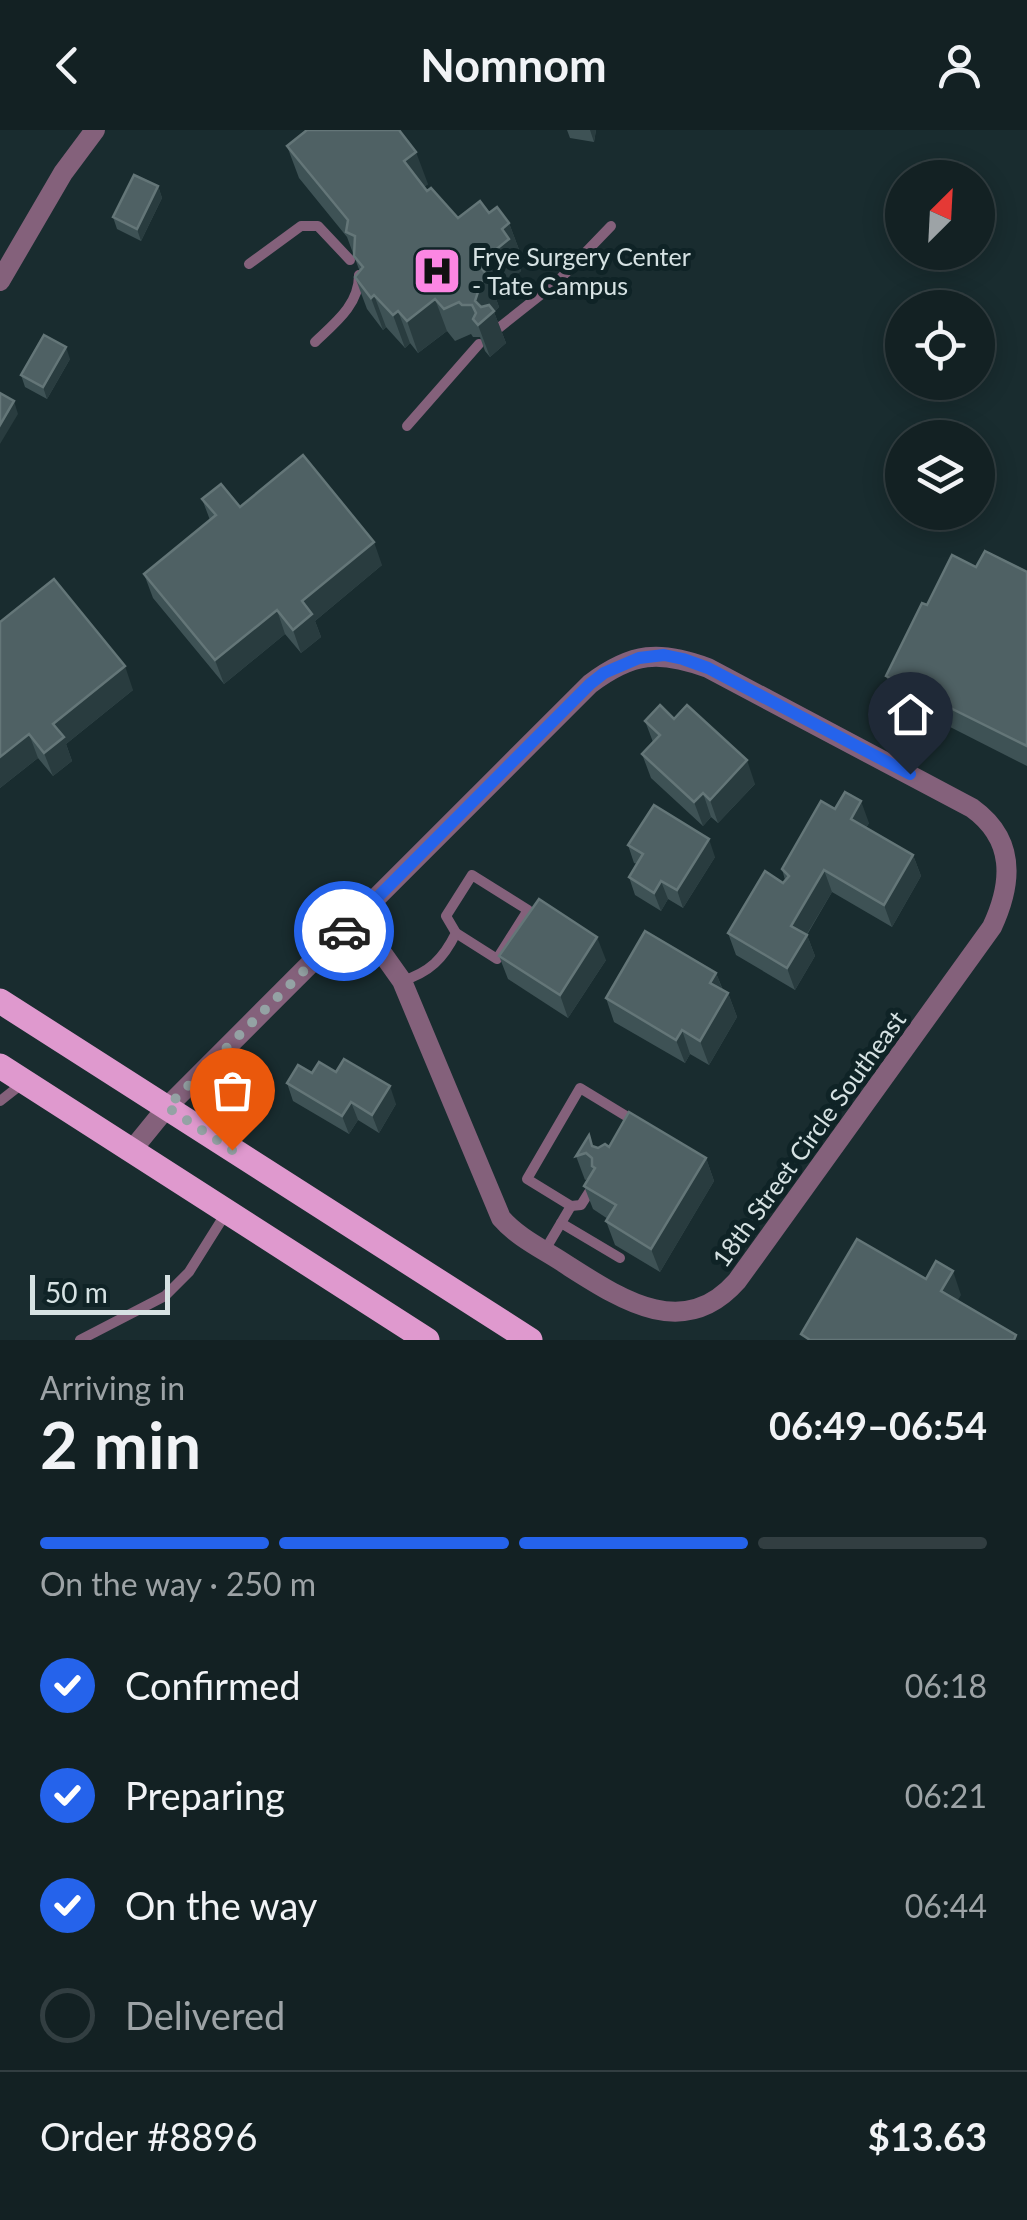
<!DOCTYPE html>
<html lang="en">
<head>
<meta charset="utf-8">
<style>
  :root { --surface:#132123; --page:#1c292b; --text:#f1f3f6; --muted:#9da3a6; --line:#323e41; --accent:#2563eb }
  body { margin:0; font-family:Lato,sans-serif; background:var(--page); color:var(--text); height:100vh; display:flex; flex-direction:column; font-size:38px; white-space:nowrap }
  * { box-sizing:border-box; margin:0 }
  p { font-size:32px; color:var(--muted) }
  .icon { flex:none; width:55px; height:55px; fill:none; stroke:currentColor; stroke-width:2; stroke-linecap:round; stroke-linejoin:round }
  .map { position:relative; height:1210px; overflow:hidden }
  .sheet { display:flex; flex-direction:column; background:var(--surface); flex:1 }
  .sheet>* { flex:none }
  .needle { width:65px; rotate:24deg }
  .tools { position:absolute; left:885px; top:30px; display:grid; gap:20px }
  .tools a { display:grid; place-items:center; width:110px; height:110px; border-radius:50%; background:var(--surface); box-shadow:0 5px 25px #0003,0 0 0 2px var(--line); font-size:50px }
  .scale { position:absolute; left:30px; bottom:25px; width:140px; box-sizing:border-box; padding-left:10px; border:5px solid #d6e2e3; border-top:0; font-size:28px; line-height:35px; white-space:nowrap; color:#d6e2e3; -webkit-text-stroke:8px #0f2326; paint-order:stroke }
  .pin { position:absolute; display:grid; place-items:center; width:85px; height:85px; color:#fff; margin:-102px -42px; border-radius:50% 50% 50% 0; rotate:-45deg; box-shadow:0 0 10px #0007 }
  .pin .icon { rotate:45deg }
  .courier { position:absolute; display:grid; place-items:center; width:100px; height:100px; margin:-50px; border:8px solid #2563eb; border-radius:50%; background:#fff; color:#222; box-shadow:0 2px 12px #0007 }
  .overview em { font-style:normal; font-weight:700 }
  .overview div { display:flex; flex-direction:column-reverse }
  .overview { display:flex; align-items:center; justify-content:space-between; height:170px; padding:0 40px }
  h1 { font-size:65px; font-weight:700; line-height:75px }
  .bar { display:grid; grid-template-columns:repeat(4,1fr); gap:15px 10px; align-content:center; height:120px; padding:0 40px }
  .bar i { height:12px; border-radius:8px; background:var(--line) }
  .bar .on { background:var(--accent) }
  .bar p { grid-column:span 4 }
  .line { display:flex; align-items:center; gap:25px; padding:0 40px; border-top:2px solid var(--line) }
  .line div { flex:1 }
  ol { padding:0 40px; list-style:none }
  li { display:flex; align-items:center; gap:30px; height:110px }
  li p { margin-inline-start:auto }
  li .icon { padding:10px; border-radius:50%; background:var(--accent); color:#fff; stroke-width:4 }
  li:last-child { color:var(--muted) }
  li i { width:55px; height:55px; border:5px solid var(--line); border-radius:50% }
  header { display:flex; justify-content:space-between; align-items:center; height:130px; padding:0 40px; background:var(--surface); font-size:45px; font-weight:700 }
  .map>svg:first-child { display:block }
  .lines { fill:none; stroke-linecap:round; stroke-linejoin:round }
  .service { stroke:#84617b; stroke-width:10 }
  .minor { stroke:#84617b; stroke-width:20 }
  .primary { stroke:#df99ce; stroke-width:25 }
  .wall { fill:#3e5255 }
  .shaded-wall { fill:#293c3f }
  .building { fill:#4f6164; stroke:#647678; stroke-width:2.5 }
  .done { stroke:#94a2a4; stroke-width:10; stroke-dasharray:0 18 }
  .route { stroke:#2563eb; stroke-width:12 }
  .labels { text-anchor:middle; stroke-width:10; stroke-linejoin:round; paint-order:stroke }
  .poi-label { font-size:25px; fill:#d6e2e3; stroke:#0f2326; text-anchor:start }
  .street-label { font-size:25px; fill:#d6e2e3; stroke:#0f2326 }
</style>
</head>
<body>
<header><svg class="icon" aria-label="back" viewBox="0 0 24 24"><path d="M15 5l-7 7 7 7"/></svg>Nomnom<svg class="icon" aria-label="person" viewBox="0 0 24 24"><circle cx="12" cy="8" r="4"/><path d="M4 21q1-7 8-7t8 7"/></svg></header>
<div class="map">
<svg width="1027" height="1210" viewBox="0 0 1027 1210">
  <rect width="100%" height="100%" fill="#192c2f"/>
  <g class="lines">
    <!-- service -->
    <g class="service">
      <polyline points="249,134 301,96 318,96 350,130"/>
      <polyline points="495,201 558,151 611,96"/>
      <path d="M315 212C335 193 359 175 359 145"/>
      <polyline points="407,296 479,214"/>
      <polygon points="472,745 528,780 497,829 456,803 446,786"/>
      <path d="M402 851C430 842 443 829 456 803"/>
      <polyline points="0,971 23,953"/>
      <polyline points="571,1076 581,1075 593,1056"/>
      <polyline points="561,1093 620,1128"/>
      <polyline points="545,1120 571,1076 527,1049 580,958 631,989 628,995"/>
      <polyline points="80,1210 165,1166 189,1142 226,1083"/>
    </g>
    <!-- minor -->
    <g class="minor">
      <polyline points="0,151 63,43 95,0"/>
      <path d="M132 1020 167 977 590 554C632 522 660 520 708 538L972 678C1015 709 1013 752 992 797L737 1151C685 1210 625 1172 570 1137 547 1121 519 1109 501 1088L402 851 380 820 348 796"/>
    </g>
    <!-- primary -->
    <g class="primary">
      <polyline points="0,871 530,1210"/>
      <polyline points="0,936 427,1210"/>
    </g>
  </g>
  <!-- wall -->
  <g class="wall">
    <polygon points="567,0 596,0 594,12 570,8"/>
    <polygon points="287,16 428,54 424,57 458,88 489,83 509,93 521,125 517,129 521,141 494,163 499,177 494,182 506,213 490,227 485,221 480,207 473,207 471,204 455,211 447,201 418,223 410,213 405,218 386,197 383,200 367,179 355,147 360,142 347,107 299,48"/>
    <polygon points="158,56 162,68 141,111 117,99 113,87"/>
    <polygon points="70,229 47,269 25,257 21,245"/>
    <polygon points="202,369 240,377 382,435 315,491 321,507 301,523 285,504 224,554 153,468 144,444 210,390"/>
    <polygon points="976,437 1027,442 1027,636 895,569 886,546"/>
    <polygon points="0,492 133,560 66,614 72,631 53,646 38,628 0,658"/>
    <polygon points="645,591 755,654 718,693 711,687 703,696 651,648 642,624 653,612"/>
    <polygon points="835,679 869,693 866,698 913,725 921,746 892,797 832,762 807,805 815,826 795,860 736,825 728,803 785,750 782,739"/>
    <polygon points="628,715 715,727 683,778 668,769 661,781 635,765 629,747 637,734 634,733"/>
    <polygon points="499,826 606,830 568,888 508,849"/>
    <polygon points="716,843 723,860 728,863 737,887 709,935 690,924 685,933 614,892 606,868"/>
    <polygon points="312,943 396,974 379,1003 358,990 349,1004 293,971 287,953"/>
    <polygon points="594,1017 609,1017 706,1028 714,1051 660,1142 615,1115 606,1091 608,1089 593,1079 584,1056 588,1049 585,1050 576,1026"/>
  </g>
  <!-- shaded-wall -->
  <g class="shaded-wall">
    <polygon points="590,0 596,0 594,12"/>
    <polygon points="416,22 428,54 415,64 404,31"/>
    <polygon points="158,56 162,68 141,111 137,99"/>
    <polygon points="509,93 521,125 517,129 521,141 494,163 499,177 494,182 506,213 490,227 478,195 475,171 478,134 502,99"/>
    <polygon points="374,165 386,197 383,200 371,168"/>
    <polygon points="435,169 447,201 418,223 407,191"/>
    <polygon points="398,181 410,213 405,218 393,185"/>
    <polygon points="66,217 70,229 47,269 43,257"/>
    <polygon points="14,271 18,284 0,314 0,295"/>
    <polygon points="374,412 382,435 315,491 321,507 301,523 293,500 302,471"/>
    <polygon points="277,480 285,504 224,554 215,530"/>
    <polygon points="125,536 133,560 66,614 72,631 53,646 44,623 53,594"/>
    <polygon points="29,604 38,628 0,658 0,627"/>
    <polygon points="747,630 755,654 718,693 710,670"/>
    <polygon points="703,663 711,687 703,696 694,672"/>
    <polygon points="861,671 869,693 859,710 851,689"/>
    <polygon points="709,709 715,727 683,778 677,760"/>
    <polygon points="913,725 921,746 892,797 884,775"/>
    <polygon points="824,740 832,762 799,817 791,796"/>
    <polygon points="661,751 668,769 661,781 654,763"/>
    <polygon points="807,805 815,826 795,860 787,838"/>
    <polygon points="597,807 606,830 568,888 560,865"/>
    <polygon points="716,843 725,866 710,853"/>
    <polygon points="728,863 737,887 709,935 700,911"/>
    <polygon points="682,900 690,924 685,933 676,910"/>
    <polygon points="390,956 396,974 379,1003 372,985"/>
    <polygon points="351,972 358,990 349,1004 342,986"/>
    <polygon points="706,1028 714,1051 660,1142 651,1119"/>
    <polygon points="953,1141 961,1165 950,1184 941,1161"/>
  </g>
  <!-- building -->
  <g class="building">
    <polygon points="307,0 399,0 416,22 404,31 427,61 431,58 458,88 480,71 489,83 497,77 509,93 502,99 509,109 478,134 487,145 476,159 478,162 475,171 481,177 489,175 494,181 478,195 473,189 476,183 472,175 462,175 459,172 444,179 435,169 407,191 398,181 393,185 374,165 371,168 355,147 363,137 354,126 355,106 346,102 348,90 287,16"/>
    <polygon points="134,45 158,56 137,99 113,87"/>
    <polygon points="44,205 66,217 43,257 21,245"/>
    <polygon points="0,263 14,271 0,295"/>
    <polygon points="303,325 374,412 302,471 312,484 293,500 277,480 215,530 144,444 216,385 202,369 221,354 240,377"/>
    <polygon points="985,421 1027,442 1027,616 886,546 922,473 927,475 952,425 976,437"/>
    <polygon points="54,449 125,536 53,594 64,607 44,623 29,604 0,627 0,492"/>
    <polygon points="660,575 674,589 687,575 747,630 710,670 703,663 694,672 642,624 660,605 645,591"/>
    <polygon points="845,662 861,671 851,689 913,725 884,775 824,740 791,796 807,805 787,838 728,803 765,741 783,753 789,746 782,739 821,671 835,679"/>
    <polygon points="654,675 709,709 677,760 661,751 654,763 629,747 643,724 628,715"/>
    <polygon points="539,769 597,807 560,865 499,826"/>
    <polygon points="645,801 716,843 710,853 728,863 700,911 682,900 676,910 606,868"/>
    <polygon points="344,929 390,956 372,985 351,972 342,986 287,953 298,935 312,943 319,932 336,942"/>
    <polygon points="629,982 706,1028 651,1119 606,1091 616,1075 584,1056 595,1038 592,1036 592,1028 586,1023 576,1026 589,1005 592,1016 598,1018 605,1014 609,1017"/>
    <polygon points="857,1109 926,1149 936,1131 953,1141 941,1161 1016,1205 1014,1210 810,1210 801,1204"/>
  </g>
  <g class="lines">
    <!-- done -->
    <polyline class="done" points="232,1020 167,977 344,801"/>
    <!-- route -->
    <polyline class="route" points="344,801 590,554 604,543 639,528 664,525 683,529 708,538 910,644"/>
  </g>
  <!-- icons -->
  <defs>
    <g id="hospital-square" transform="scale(2.5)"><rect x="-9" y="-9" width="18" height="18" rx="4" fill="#fc86e3" stroke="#0f2326"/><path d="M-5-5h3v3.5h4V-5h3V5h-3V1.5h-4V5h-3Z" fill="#111"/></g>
  </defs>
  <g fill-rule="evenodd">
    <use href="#hospital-square" x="437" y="141"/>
  </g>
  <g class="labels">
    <!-- poi labels -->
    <g class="poi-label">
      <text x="472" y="136">Frye Surgery Center<tspan x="472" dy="29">- Tate Campus</tspan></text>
    </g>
    <!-- street labels -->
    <g class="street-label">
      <text transform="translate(809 1009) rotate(-54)" y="9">18th Street Circle Southeast</text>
    </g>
  </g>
</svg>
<div class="tools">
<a><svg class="needle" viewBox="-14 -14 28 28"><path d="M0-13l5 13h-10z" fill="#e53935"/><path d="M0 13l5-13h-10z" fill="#9da3a6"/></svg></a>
<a><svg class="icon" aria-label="locate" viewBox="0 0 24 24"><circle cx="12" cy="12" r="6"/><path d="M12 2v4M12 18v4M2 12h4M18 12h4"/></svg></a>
<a><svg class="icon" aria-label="layers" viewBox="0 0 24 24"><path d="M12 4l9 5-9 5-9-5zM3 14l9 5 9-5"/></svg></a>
</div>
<div class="scale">50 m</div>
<div class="pin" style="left:232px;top:1020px;background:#ea580c"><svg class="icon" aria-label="bag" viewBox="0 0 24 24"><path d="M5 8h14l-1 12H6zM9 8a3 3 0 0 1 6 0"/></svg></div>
<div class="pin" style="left:910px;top:644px;background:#1f2937"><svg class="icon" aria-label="home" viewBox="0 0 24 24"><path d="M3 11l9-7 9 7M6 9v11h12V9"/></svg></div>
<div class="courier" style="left:344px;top:801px"><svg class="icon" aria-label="car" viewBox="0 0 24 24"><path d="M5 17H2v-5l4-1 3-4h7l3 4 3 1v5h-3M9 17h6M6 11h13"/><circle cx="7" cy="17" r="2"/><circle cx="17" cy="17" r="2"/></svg></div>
</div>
<section class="sheet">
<div class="overview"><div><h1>2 min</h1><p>Arriving in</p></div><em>06:49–06:54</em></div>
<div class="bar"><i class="on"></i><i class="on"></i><i class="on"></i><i></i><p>On the way · 250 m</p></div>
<ol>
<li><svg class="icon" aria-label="check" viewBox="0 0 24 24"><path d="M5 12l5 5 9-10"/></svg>Confirmed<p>06:18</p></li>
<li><svg class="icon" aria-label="check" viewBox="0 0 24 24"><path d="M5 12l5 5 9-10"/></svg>Preparing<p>06:21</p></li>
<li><svg class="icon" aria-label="check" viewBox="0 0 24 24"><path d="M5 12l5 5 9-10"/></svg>On the way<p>06:44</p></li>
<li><i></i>Delivered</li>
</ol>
<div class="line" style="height:130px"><div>Order #8896</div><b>$13.63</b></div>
</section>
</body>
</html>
